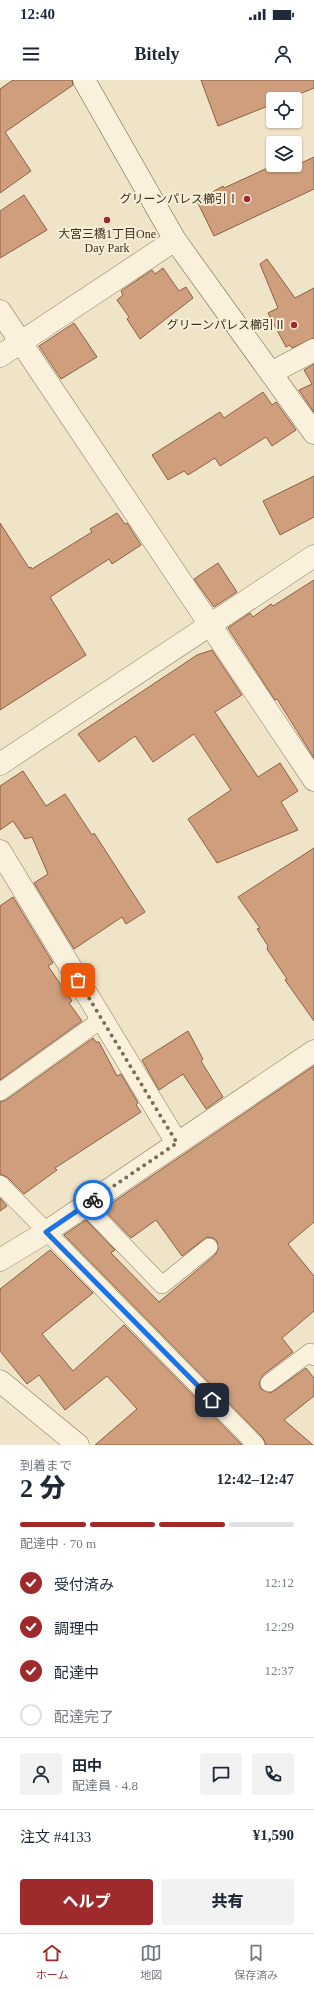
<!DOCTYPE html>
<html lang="ja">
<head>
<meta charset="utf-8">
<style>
  :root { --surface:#fff; --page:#f2f2f3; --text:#1f2937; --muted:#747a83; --line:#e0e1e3; --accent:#9e2a2b }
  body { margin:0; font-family:"Times New Roman","Noto Sans JP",serif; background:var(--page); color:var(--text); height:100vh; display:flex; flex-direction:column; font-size:15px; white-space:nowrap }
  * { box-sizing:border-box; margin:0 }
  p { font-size:13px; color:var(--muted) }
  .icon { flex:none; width:22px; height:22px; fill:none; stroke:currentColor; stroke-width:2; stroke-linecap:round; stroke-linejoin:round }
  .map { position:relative; height:1365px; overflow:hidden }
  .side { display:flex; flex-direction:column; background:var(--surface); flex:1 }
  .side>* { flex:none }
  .buttons { position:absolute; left:266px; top:12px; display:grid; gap:8px }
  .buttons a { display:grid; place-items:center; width:36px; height:36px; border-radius:4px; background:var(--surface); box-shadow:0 1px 3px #0004; font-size:20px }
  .pin { position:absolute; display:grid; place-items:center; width:34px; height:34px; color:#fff; margin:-17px; border-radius:8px; box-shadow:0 2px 6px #0006 }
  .courier { position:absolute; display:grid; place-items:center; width:40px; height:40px; margin:-20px; border:3px solid #1a73e8; border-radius:50%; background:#fff; color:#222; box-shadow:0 1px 5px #0007 }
  .overview em { font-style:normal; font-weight:800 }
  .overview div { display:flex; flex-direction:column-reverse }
  .overview { display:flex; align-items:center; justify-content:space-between; height:68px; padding:0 20px }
  h1 { font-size:26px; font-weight:800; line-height:30px }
  .bar { display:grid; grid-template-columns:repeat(4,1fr); gap:6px 4px; align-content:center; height:48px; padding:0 20px }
  .bar i { height:5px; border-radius:3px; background:var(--line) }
  .bar .active { background:var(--accent) }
  .bar p { grid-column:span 4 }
  .line { display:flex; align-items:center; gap:10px; padding:0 20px; border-top:1px solid var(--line) }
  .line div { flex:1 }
  .round { display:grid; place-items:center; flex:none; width:42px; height:42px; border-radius:4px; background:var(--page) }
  ol { padding:0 20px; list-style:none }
  li { display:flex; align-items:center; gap:12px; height:44px }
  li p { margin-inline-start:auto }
  li .icon { padding:4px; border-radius:50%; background:var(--accent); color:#fff; stroke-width:4 }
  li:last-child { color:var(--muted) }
  li i { width:22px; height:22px; border:2px solid var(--line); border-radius:50% }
  .button { display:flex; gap:8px; margin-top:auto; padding:8px 20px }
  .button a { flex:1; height:46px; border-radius:4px; background:var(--accent); color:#fff; font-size:16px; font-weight:800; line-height:46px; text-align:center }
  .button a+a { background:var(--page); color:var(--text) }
  .status { display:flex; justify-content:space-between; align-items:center; height:28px; padding:0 20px; background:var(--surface); direction:ltr }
  .status svg { height:11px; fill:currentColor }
  header { display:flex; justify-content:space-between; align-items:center; height:52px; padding:0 20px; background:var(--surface); font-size:18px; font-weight:800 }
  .menu { display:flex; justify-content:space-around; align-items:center; height:56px; border-top:1px solid var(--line); background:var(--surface); font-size:11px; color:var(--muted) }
  .menu a { display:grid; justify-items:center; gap:2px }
  .menu .active { color:var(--accent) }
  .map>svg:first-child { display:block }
  .building { fill:#cf9f7d; stroke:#8d5f41 }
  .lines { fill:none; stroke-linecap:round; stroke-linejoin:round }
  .lane-casing { stroke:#8d765c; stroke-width:18 }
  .street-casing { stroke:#8d765c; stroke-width:23 }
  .secondary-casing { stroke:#6f573f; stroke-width:23 }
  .lane { stroke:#faf1dc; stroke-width:17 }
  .street { stroke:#faf1dc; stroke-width:22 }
  .secondary { stroke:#faf1dc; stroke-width:22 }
  .done { stroke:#7c6e5b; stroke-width:4; stroke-dasharray:0 7.2 }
  .route { stroke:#1a73e8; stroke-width:5 }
  .poi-dot { fill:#9e2a2b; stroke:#f7eed8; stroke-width:1.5 }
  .labels { text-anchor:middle; stroke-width:4; stroke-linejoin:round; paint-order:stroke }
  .poi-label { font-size:12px; fill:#3d2e20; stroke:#f7eed8; text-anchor:end }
</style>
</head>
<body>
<div class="status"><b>12:40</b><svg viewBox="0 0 49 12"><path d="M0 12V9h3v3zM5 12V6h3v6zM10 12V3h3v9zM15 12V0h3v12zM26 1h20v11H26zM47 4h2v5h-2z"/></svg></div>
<header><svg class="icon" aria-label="menu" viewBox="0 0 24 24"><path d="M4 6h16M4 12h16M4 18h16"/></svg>Bitely<svg class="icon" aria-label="person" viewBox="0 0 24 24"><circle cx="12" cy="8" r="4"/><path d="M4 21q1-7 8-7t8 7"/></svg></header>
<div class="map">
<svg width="314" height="1365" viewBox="0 0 314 1365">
  <rect width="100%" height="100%" fill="#f0e4c8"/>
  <!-- building -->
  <g class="building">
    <polygon points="13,0 72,0 73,5 5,52 31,91 0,113 0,9"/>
    <polygon points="201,0 314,0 314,8 287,19 273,19 273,24 218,46"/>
    <polygon points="314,77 314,109 214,156 197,121 223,106 224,108 274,85 297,85"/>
    <polygon points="24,115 47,150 0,178 0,131"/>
    <polygon points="267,179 295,218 314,208 314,258 292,268 290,265 286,267 268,233 278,228 260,184"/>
    <polygon points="163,188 179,211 186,207 193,218 140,259 127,239 129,237 117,220 123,215 121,211 152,190 155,194"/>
    <polygon points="74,243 97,277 61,299 39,266"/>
    <polygon points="314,284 314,332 299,310 312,304 304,290"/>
    <polygon points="263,312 272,325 276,322 296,350 272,366 266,357 220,386 215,378 188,395 184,391 168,400 152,375 220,332 224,338"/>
    <polygon points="314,396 314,437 280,455 263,421"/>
    <polygon points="117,433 125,444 127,443 141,465 112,484 109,479 50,517 86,575 0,630 0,443 29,488 31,487 32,489 92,452 90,449"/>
    <polygon points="218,483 237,512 214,527 194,499"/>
    <polygon points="314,500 314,678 277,619 275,620 228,548 250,533 253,537 271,524 273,526"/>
    <polygon points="212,570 242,615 215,632 258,697 280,683 298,711 281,722 298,750 217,783 188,739 231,710 194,654 153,682 135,656 99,682 78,654 197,575"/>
    <polygon points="23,691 46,726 65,714 92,755 94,753 145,832 126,844 122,837 74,869 34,803 48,794 32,757 25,759 13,741 0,750 0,706"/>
    <polygon points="314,768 314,941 285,900 287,899 267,869 268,866 257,849 260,848 238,817"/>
    <polygon points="13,817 53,883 48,886 72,921 69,923 82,941 0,1000 0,826"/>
    <polygon points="188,951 203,979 201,981 223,1017 206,1029 183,994 159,1010 142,980"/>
    <polygon points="93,958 96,962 99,962 117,996 121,994 138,1023 136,1025 141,1032 55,1088 57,1090 24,1114 7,1097 0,1094 0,1022 6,1020"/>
    <polygon points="314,986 314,1142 288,1164 314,1196 314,1231 282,1258 293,1272 263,1295 259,1304 261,1309 271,1313 306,1288 314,1298 314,1316 284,1340 313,1365 266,1365 263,1358 64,1155 86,1140 115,1170 111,1173 159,1222 215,1175 218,1170 217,1161 213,1158 207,1157 182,1176 156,1140 131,1158 103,1129"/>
    <polygon points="0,1118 7,1126 0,1131"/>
    <polygon points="50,1170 93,1213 42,1254 73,1291 124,1245 242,1365 95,1365 137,1329 107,1296 65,1330 39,1295 27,1304 0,1271 0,1209"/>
  </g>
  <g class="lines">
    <!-- lane casing -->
    <g class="lane-casing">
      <g id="lane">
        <polyline points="0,1012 102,939"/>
        <polyline points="0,1104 256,1365"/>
        <polyline points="85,1125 162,1205 209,1167"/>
        <polyline points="269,1303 310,1272 314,1277"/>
      </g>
    </g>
    <!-- street casing -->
    <g class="street-casing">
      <g id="street">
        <polyline points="0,231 314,700"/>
        <polyline points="0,276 175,160"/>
        <polyline points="271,293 314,270"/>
        <polyline points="0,684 314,476"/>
        <polyline points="0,771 177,1063"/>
        <polyline points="0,1180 46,1152 314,971"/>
        <polyline points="0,1301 78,1365"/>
      </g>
    </g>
    <!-- secondary casing -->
    <g class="secondary-casing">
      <polyline id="secondary" points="84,0 175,160 314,353"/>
    </g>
    <!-- lane -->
    <use href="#lane" class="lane"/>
    <!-- street -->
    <use href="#street" class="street"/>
    <!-- secondary -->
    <use href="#secondary" class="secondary"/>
  </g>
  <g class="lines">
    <!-- done -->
    <polyline class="done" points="78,900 177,1063 93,1120"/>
    <!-- route -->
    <polyline class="route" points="93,1120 46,1152 212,1320"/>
  </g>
  <!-- markers -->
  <g class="poi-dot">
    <circle cx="247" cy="119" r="4"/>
    <circle cx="107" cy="140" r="4"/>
    <circle cx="294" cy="245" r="4"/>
  </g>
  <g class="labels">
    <!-- poi labels -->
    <g class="poi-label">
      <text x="239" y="123">グリーンパレス櫛引Ⅰ</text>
      <text x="107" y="158" text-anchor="middle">大宮三橋1丁目One<tspan x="107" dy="14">Day Park</tspan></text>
      <text x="286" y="249">グリーンパレス櫛引Ⅱ</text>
    </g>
  </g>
</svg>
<div class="buttons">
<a><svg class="icon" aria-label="locate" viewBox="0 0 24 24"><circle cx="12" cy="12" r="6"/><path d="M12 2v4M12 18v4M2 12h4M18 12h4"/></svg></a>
<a><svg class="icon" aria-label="layers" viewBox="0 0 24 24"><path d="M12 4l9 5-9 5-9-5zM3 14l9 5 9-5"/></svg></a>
</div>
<div class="pin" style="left:78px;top:900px;background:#ea580c"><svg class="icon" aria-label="bag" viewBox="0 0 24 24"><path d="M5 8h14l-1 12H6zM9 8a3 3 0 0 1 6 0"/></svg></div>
<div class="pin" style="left:212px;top:1320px;background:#1f2937"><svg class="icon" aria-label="home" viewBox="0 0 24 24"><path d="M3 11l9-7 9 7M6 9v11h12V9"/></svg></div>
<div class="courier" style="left:93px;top:1120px"><svg class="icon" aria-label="bike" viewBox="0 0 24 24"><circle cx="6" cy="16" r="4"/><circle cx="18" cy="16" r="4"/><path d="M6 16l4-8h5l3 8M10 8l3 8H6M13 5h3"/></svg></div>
</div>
<section class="side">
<div class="overview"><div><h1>2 分</h1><p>到着まで</p></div><em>12:42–12:47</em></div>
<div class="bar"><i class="active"></i><i class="active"></i><i class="active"></i><i></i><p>配達中 · 70 m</p></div>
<ol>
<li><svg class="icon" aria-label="check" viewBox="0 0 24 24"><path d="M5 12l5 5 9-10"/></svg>受付済み<p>12:12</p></li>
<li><svg class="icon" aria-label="check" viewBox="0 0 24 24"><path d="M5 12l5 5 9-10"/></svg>調理中<p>12:29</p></li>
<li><svg class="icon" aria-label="check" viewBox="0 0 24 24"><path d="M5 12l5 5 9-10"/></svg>配達中<p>12:37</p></li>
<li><i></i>配達完了</li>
</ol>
<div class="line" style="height:72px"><a class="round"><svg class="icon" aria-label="person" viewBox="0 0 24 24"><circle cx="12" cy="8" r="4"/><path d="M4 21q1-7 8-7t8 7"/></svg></a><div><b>田中</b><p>配達員 · 4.8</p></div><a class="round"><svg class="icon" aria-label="chat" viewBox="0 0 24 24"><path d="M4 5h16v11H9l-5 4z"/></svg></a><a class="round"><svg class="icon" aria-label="phone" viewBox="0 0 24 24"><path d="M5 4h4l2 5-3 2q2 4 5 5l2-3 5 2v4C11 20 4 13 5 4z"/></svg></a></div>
<div class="line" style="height:52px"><div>注文 #4133</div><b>¥1,590</b></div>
<div class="button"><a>ヘルプ</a><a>共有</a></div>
</section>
<nav class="menu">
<a class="active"><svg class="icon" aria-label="home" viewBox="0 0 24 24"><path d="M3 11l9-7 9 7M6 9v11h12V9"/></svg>ホーム</a>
<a><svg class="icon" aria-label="map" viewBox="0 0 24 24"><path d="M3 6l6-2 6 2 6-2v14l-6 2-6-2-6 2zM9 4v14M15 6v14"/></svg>地図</a>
<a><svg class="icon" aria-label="saved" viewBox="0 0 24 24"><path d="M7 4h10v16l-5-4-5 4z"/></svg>保存済み</a>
</nav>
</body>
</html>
